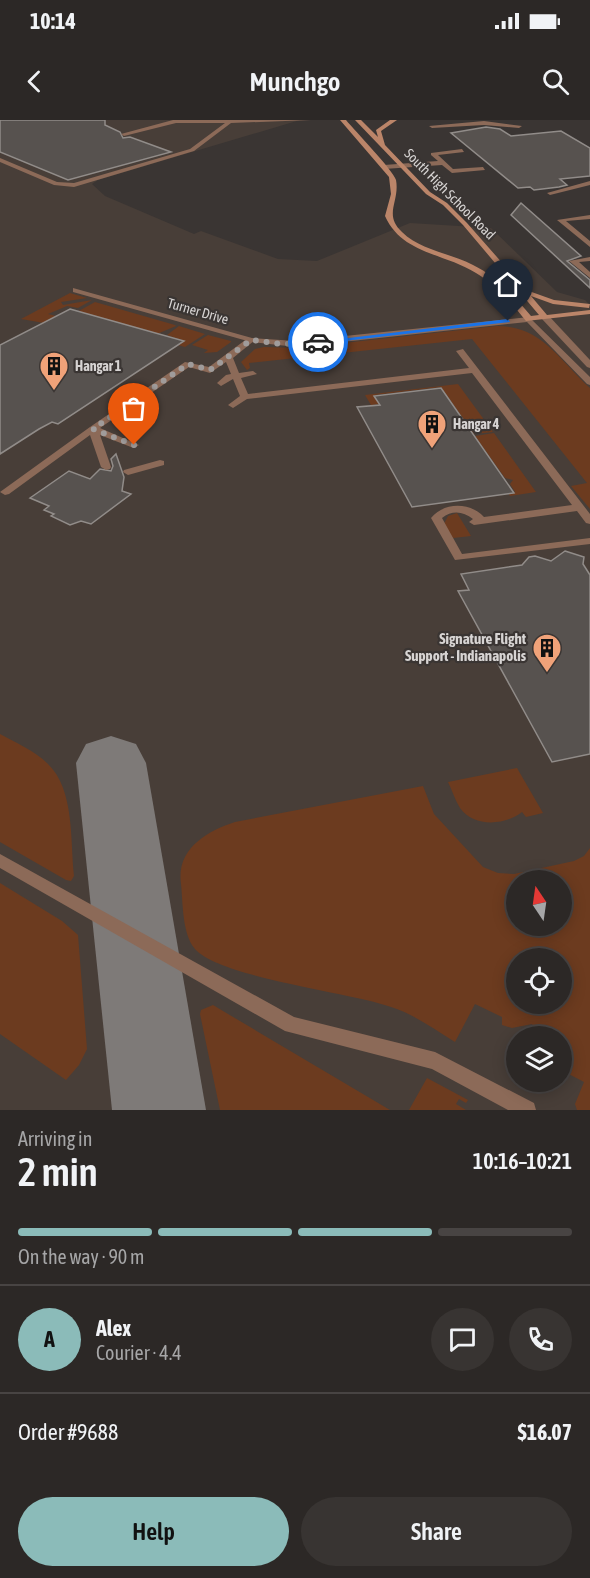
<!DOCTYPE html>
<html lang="en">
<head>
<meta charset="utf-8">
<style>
  :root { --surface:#2c2826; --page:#383432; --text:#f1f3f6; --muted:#a6a6a7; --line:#484443; --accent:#8bbbb9 }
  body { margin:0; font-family:"Asap Condensed",sans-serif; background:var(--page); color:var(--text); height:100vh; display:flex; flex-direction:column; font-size:22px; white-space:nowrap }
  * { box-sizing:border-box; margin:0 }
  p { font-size:20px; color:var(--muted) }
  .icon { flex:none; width:33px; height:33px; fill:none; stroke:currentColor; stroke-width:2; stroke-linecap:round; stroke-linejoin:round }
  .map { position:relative; height:990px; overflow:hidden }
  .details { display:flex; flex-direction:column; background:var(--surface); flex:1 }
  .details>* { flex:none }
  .needle { width:39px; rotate:347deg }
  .buttons { position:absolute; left:506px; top:750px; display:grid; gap:12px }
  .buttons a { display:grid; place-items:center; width:66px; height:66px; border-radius:50%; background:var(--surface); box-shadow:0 3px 15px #0003,0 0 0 2px var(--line); font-size:30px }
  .pin { position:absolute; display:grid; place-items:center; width:51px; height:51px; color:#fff; margin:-62px -26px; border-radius:50% 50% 50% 0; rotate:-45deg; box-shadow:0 0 6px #0007 }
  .pin .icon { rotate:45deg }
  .courier { position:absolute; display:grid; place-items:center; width:60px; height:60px; margin:-30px; border:4px solid #1a73e8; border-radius:50%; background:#fff; color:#222; box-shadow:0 2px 8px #0007 }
  .summary em { font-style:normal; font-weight:600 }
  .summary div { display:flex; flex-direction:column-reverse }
  .summary { display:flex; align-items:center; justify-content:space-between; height:102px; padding:0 18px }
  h1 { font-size:39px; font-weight:600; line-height:45px }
  .bar { display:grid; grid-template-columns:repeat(4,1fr); gap:9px 6px; align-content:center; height:72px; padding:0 18px }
  .bar i { height:8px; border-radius:4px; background:var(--line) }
  .bar .current { background:var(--accent) }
  .bar p { grid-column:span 4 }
  .line { display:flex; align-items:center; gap:15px; padding:0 18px; border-top:2px solid var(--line) }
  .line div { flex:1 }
  .round { display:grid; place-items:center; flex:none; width:63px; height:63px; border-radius:32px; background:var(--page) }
  .action { display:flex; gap:12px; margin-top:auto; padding:12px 18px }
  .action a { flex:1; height:69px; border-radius:36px; background:var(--accent); color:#111; font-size:24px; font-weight:600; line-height:69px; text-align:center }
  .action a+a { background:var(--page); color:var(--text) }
  .status { display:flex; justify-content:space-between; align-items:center; height:42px; padding:0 30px; background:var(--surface); direction:ltr }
  .status svg { height:16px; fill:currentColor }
  header { display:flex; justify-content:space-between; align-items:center; height:78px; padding:0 18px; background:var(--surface); font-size:27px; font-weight:600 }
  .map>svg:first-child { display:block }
  .built { fill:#483e38; fill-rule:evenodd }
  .green { fill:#6c3b1f; fill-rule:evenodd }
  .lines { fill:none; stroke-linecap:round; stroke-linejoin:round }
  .taxiway { fill:#7e7a78; fill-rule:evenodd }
  .building { fill:#57524f; stroke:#918c89; stroke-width:1.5 }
  .lane { fill:#8c6a58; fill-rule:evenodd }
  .street { fill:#8c6a58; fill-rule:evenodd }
  .secondary { fill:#bb8569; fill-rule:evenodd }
  .route { fill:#1a73e8 }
  .done { stroke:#a09c9b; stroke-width:6; stroke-dasharray:0 10.8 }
  .labels { text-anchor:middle; stroke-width:4.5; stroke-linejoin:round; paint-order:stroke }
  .far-street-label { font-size:14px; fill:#d7d4d3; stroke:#3a3533 }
  .far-poi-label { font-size:14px; font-weight:bold; fill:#d7d4d3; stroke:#3a3533; text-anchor:start }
  .poi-label { font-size:15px; font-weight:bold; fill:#d7d4d3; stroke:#3a3533; text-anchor:end }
</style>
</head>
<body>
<div class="status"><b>10:14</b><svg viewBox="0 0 49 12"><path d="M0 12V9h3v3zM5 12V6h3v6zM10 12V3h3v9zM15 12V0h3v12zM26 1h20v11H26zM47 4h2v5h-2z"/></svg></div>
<header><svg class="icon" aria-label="back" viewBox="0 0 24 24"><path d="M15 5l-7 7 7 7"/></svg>Munchgo<svg class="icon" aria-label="search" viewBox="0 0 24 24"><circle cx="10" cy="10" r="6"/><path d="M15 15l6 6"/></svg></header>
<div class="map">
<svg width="590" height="990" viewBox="0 0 590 990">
  <rect width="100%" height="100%" fill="#3a3533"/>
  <!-- built -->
  <path class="built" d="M0 0H300L98 60 92 64 105 76 194 114 201 111 278 139 317 141 410 103 491 108 557 172 585 180 590 185V990H0ZM516 760H561V806H516ZM516 838H561V884H516ZM516 916H561V962H516Z"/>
  <!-- green -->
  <g class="green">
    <polygon points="70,173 87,178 61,182 63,185 92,180 78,188 67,186 48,194 56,196 44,203 21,199"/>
    <polygon points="95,182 175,205 176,206 157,214 77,192"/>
    <polygon points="179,206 205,214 185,227 178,225 184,221 167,215"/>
    <path d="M497 206C542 206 559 240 590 268V389L571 366 587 363 472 219 249 243 250 248 247 250 241 242 255 229 264 227 299 228Z"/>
    <polygon points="208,215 231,221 231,222 217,232 204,233 208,230 192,225"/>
    <polygon points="458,264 493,312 474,314 441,267 375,275 380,284 371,285 365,275"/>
    <polygon points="494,313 536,372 510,376 508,373 515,372 510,364 513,360 505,358 475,316"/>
    <polygon points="457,393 471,416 453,418 444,404 448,396"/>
    <path d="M0 614C16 623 34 630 48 644 75 670 70 721 74 756L71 761 66 760 0 722Z"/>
    <path d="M517 648 543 693 526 697 522 692C506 705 474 708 460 688 455 680 452 670 448 662Z"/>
    <path d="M423 666 434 694 483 747 498 753 514 754 574 741 584 736 590 728V990H577L575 984 584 962 561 950V916H540V912L535 911 532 904 512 908 502 905V897L475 884 455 922C435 910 414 894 391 887 349 872 221 858 195 829 182 814 183 783 181 764 176 729 207 711 235 702ZM516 760H561V806H516ZM516 838H561V884H516Z"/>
    <polygon points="0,763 62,801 78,815 87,929 79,945 66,960 0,914"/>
    <polygon points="213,885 223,891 390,990 220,990 200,894 201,890"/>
    <polygon points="427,958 468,980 466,983 459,979 456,984 466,990 409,990"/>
  </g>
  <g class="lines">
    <!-- taxiway -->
    <polygon class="taxiway" points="111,616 136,624 146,643 206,990 112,990 76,643 86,624"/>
  </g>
  <!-- building -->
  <g class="building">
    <polygon points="0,0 105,0 105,5 120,12 123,18 130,17 171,32 68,60 0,32"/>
    <polygon points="486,7 500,9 511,16 561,11 590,28 590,56 560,59 567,65 559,67 534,70 530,67 518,68 451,13"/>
    <polygon points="521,83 581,136 567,141 590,160 590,168 511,95"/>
    <polygon points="70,189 184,221 58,304 52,302 39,309 0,334 0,225"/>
    <polygon points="441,268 514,373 412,387 357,287 380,285 374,276"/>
    <polygon points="116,334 124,357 122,371 131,374 91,404 81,401 70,405 51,396 54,394 44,390 49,386 30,378 69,351 90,359 100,349 111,351 113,346 111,339"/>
    <polygon points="565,431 584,437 583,444 590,455 590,634 552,642 458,471 469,470 461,454 522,445 529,437 535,436 551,441"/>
  </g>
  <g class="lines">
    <!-- lane -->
    <g class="lane">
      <polygon points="173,0 311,0 231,3 194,31 74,67 54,65 0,42 0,38 57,62 74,63 190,29 225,3 176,3 124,16 121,14"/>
      <polygon points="484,1 522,6 519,8 484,5 432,8 429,6"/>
      <polygon points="462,29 464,32 438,35 453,49 483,47 485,50 452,53 442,45 384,49 381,47 384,45 438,41 431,35 431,33"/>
      <polygon points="590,61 590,65 550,75 547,73"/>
      <polygon points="590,95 590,99 566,101 590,121 590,127 557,100"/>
      <polygon points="590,137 590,141 579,142 590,152 590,158 569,141"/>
      <path d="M248 218 255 220 233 238 239 253 253 251 257 254 241 258 248 274 469 248 456 231 463 229 590 394V404L586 403 577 391 474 405 469 402 473 399C463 391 452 390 442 398L462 434 590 418V424L455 440 431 398C444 382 470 382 484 397L572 385 472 253 247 279 233 288 228 285 240 276 233 259 221 266 217 263 226 255 231 254 226 242 210 253 189 247 100 308 139 325 134 328 131 327 100 315 111 347 110 349 106 350 101 347 90 315 9 374 5 375 0 372 90 307 185 242 209 247Z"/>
      <polygon points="160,340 164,341 164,345 128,355 123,352 124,350"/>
      <polygon points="0,734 294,897 435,932 534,983 536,990 508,990 432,949 285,911 0,748"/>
    </g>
    <!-- street -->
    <g class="street">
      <polygon points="73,168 252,218 296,221 529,197 590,257 590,265 587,264 527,202 296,227 251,222 73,172"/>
      <polygon points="542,195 548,195 590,240 590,248 587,247 542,199"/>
    </g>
    <!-- secondary -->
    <path class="secondary" d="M340 0H346C355 11 393 50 396 60 400 82 383 94 402 112 420 130 450 133 473 145 496 156 514 176 531 196L539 195 463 105 443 85 426 74 355 0H361L378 17 376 10 390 0H397L381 11 385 25 430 72 447 83 467 103 526 170 554 180 590 184 589 188 553 184 531 176 547 195 590 190V194L526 201C512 183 496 165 476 153 444 133 402 134 385 96L391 74 389 57Z"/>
  </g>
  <!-- route -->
  <polygon class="route" points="508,199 510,202 318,224 315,222"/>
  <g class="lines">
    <!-- done -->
    <polyline class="done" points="134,325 93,309 188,244 210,250 251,220 282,224 318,222"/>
  </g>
  <!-- icons -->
  <defs>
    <g id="building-pin" transform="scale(1.5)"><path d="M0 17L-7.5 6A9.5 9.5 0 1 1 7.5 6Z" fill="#f0a279" stroke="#3a3533"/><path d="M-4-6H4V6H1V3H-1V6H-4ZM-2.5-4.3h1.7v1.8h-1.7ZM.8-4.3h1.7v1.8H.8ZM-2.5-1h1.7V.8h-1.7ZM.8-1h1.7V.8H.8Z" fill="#111"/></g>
  </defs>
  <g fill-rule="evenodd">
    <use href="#building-pin" x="54" y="246"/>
    <use href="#building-pin" x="432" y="304"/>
    <use href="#building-pin" x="547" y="528"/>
  </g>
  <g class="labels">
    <!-- far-street labels -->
    <g class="far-street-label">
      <text transform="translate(450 74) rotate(45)" y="5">South High School Road</text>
      <text transform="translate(198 191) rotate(16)" y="5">Turner Drive</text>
    </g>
    <!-- far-poi labels -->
    <g class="far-poi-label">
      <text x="75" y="251">Hangar 1</text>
      <text x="453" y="309">Hangar 4</text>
    </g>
    <!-- poi labels -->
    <g class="poi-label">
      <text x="526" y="524">Signature Flight<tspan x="526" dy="17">Support - Indianapolis</tspan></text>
    </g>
  </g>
</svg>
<div class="buttons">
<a><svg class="needle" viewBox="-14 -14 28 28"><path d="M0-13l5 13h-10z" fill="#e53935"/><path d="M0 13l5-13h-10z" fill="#a6a6a7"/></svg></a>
<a><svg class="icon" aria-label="locate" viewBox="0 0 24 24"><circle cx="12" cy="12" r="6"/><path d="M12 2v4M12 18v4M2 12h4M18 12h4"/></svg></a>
<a><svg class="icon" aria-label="layers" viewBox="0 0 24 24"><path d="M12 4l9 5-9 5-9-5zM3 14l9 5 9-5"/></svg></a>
</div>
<div class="pin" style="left:134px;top:325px;background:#ea580c"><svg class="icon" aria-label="bag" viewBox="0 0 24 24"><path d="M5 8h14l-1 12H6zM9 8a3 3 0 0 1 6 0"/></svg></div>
<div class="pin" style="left:508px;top:201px;background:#1f2937"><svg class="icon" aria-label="home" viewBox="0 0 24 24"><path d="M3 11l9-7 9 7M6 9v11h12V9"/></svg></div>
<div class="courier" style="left:318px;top:222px"><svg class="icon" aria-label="car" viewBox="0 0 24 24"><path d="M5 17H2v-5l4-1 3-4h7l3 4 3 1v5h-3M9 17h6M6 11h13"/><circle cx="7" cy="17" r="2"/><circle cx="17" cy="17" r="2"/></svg></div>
</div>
<section class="details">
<div class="summary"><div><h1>2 min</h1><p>Arriving in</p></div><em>10:16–10:21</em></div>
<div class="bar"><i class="current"></i><i class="current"></i><i class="current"></i><i></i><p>On the way · 90 m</p></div>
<div class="line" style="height:108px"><b class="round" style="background:var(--accent);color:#111">A</b><div><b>Alex</b><p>Courier · 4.4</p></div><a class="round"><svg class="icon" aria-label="chat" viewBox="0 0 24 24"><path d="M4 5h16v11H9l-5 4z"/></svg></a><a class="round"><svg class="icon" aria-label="phone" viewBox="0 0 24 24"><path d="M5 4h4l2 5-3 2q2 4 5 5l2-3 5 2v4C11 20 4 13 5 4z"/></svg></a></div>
<div class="line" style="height:78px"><div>Order #9688</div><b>$16.07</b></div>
<div class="action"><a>Help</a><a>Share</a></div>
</section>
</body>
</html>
